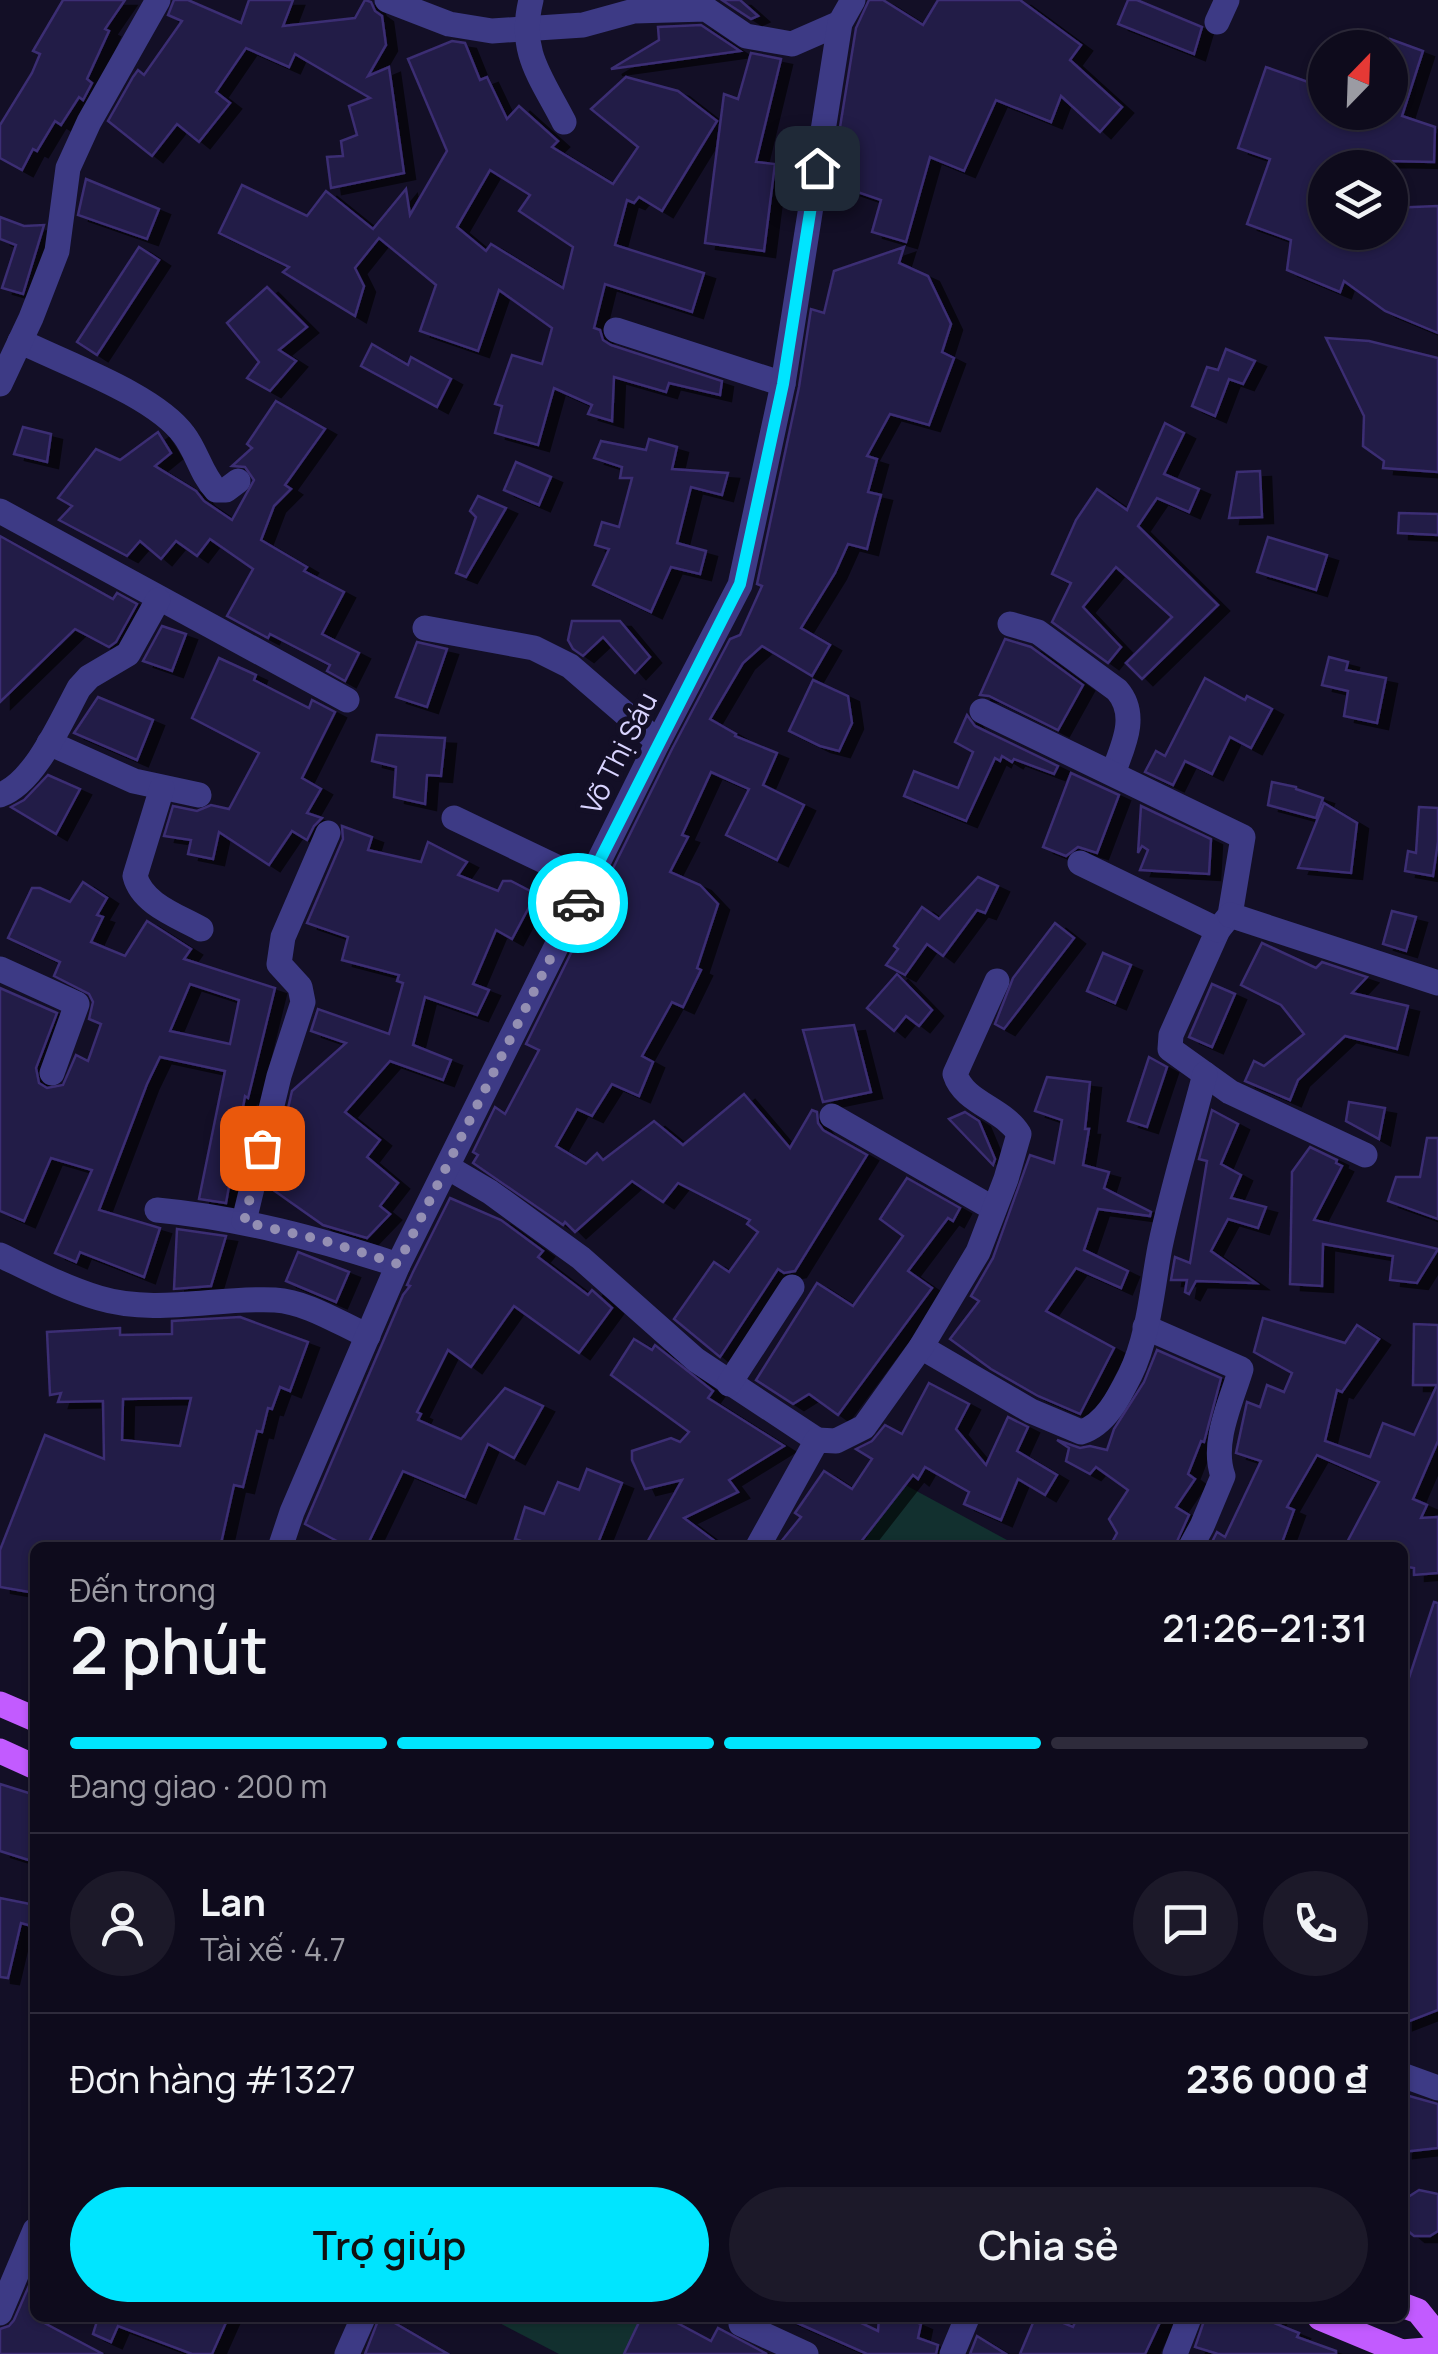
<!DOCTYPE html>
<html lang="vi">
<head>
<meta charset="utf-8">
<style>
  :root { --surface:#0e0b1c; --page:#1c1929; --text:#f1f3f6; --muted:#9b9ba3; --line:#2e2b3b; --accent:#00e5ff }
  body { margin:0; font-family:Manrope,sans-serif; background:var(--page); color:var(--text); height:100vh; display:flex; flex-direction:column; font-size:38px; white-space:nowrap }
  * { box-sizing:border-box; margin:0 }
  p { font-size:32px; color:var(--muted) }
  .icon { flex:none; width:55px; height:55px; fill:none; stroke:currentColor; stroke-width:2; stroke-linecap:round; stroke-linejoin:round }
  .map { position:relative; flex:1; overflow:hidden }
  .panel { position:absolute; left:30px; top:1542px; width:1378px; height:780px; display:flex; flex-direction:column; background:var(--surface); border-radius:15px; box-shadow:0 2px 8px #0004,0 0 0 2px var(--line) }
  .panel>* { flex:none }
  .needle { width:65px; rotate:23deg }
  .controls { position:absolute; left:1308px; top:30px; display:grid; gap:20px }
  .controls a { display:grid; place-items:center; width:100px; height:100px; border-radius:50%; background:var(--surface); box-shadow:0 2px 8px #0004,0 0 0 2px var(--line); font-size:50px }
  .pin { position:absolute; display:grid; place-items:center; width:85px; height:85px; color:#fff; margin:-42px; border-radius:20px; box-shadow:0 5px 15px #0006 }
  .courier { position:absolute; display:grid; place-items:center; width:100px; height:100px; margin:-50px; border:8px solid #00e5ff; border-radius:50%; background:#fff; color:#222; box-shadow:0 2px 12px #0007 }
  .summary em { font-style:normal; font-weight:600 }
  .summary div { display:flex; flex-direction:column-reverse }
  .summary { display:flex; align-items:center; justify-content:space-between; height:170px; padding:0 40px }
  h1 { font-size:65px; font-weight:600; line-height:75px }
  .bar { display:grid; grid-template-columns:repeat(4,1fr); gap:15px 10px; align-content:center; height:120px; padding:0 40px }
  .bar i { height:12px; border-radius:8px; background:var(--line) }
  .bar .active { background:var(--accent) }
  .bar p { grid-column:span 4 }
  .line { display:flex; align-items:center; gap:25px; padding:0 40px; border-top:2px solid var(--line) }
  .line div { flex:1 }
  .round { display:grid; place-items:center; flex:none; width:105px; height:105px; border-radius:52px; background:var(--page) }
  .primary-button { display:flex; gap:20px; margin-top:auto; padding:20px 40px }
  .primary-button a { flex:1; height:115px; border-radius:60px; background:var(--accent); color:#111; font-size:40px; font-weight:600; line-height:115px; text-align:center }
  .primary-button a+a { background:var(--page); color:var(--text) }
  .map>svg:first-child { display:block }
  .green { fill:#12302f }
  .building { fill:#241b47; stroke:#3b2d73; stroke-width:2.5; fill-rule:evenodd; filter:url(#shadow) }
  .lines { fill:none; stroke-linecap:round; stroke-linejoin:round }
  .minor { stroke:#3d3a85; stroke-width:25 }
  .major { stroke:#c25bff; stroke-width:25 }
  .done { stroke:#948fb3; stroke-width:10; stroke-dasharray:0 18 }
  .route { stroke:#00e5ff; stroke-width:12 }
  .labels { text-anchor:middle; stroke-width:10; stroke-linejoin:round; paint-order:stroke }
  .street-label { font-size:28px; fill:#d9d4ff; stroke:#130f26 }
</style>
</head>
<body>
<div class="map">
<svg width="1438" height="2354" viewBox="0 0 1438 2354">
  <defs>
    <filter id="shadow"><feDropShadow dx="11" dy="6" stdDeviation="0" flood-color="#0009"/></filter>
  </defs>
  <rect width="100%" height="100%" fill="#130f26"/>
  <!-- green -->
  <g class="green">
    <polygon points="898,1481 1020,1547 861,1548"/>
    <polygon points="490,2318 649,2318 630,2354 559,2354"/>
  </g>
  <!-- building -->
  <g class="building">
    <polygon points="63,0 125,0 105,29 109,31 87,79 92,83 83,100 79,97 61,125 55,121 37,151 33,149 22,170 0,158 0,125 32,73 40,54 33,51"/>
    <polygon points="174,0 188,0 241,23 249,0 293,0 283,26 355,18 365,0 371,2 375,11 382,16 386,45 368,76 389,67 404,173 331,188 327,157 343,156 341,141 357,135 349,106 370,98 295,54 289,67 246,48 216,92 230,103 199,142 177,124 152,156 108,121 133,77 138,70 144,75 182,21 168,15"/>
    <polygon points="722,0 740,0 758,16 751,19"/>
    <polygon points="869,0 883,0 923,25 938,0 1020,0 1081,45 1070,60 1122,107 1100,132 1061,96 1051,122 996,100 964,171 930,157 906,242 872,232 881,200 831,183 856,28"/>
    <polygon points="1128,0 1137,0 1202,27 1194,54 1118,24"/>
    <polygon points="701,25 740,51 611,69 659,40 658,27"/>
    <polygon points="1390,39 1423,51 1402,116 1435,127 1434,162 1386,161 1384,168 1325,168 1325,232 1390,232 1390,208 1438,206 1438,333 1385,311 1344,281 1340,292 1287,270 1291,240 1247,224 1270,159 1238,148 1266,67 1325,88 1325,112 1390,112"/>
    <path d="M452 41 465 43 480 80 487 77 507 119 519 106 558 141 552 147 613 184 638 147 591 109 626 77 678 91 717 121 662 211 639 197 634 203 627 200 615 245 704 273 692 312 605 284 594 328 600 330 603 340 611 345 722 381 720 395 669 383 666 392 614 377 612 421 588 414 592 405 554 388 538 445 495 433 502 406 495 404 512 355 542 364 552 328 499 290 478 351 420 331 436 285 379 238 355 268 364 286 355 316 283 272 289 267 219 233 242 185 307 216 326 191 373 229 406 189 410 215 447 151 408 59ZM490 170 530 195 519 211 573 247 563 288 491 244 486 251 457 227Z"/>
    <polygon points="751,53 781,59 756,162 775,164 764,251 705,243 724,94 738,99"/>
    <polygon points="86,179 159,209 147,239 78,215"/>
    <polygon points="0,217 24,226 44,225 23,294 2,288 16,245 0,239"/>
    <polygon points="139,247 159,260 97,355 77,342"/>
    <polygon points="904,247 899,263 928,276 951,324 942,352 954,358 929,425 890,414 867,456 877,459 868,492 881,495 875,517 867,549 848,544 835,573 801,628 830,645 812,676 762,646 743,663 710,719 736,734 735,736 777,753 763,785 804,805 777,860 726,835 749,789 711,772 682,835 688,837 670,872 700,885 718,904 697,968 701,970 683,1007 672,1002 642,1056 653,1062 639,1096 612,1084 592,1116 577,1109 556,1146 586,1164 597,1153 603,1160 654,1121 683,1145 744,1094 790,1148 812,1110 817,1112 818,1123 823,1130 867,1155 795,1271 784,1273 778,1269 720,1357 674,1319 714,1262 729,1272 758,1232 747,1224 750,1220 678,1183 663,1202 632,1181 575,1232 565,1222 563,1225 473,1163 478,1155 473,1152 495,1107 505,1114 539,1050 526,1044 672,749 730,639 740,635 762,586 757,584 799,387 811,309 824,313 834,271"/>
    <polygon points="267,287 307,327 279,350 296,361 270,391 247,378 259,362 227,323"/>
    <polygon points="1326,338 1369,341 1438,358 1438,472 1383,468 1384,461 1363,446 1364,416"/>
    <polygon points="372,344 408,365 411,357 451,379 437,407 361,366"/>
    <polygon points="1226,349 1255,361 1243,384 1229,379 1215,416 1192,406 1207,367 1218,370"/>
    <polygon points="276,401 325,429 285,485 291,489 274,506 261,540 307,567 304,571 344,592 322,634 359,653 345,681 327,671 330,665 270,634 268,638 227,616 253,569 210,539 197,556 176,541 161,559 140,541 127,556 59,520 72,506 58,498 96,449 120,460 158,432 171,453 155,466 196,491 204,501 232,520 254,480 245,467 232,466 252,448 247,444"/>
    <polygon points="1165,423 1184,433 1164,474 1199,489 1189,512 1157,498 1138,526 1218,605 1142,679 1126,663 1172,617 1116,567 1083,607 1121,647 1108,663 1052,622 1071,583 1052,574 1076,520 1097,489 1127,510"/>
    <polygon points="23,427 51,434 47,462 14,454"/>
    <polygon points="649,439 677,447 672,469 728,473 722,495 691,487 677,543 706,551 700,574 671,567 651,612 593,585 609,549 595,545 602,522 619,527 632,478 620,478 622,467 594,458 601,441 646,450"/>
    <polygon points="516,462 551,477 539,505 504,490"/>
    <polygon points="1260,471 1262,517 1229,518 1237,472"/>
    <polygon points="478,496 506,508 466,577 456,573 476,517 470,511"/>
    <polygon points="1399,513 1438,514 1438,535 1398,533"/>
    <polygon points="0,536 113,599 117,593 137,604 116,642 109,647 75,629 0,702"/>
    <polygon points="1268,537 1327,555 1316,590 1257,572"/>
    <polygon points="572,621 620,621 650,657 635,673 603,637 583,656 573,649 568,640"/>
    <polygon points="162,626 186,634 172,671 143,661"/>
    <polygon points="1005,639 1031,647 1083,685 1058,730 989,696 980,695"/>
    <polygon points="417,642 447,649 427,707 396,697"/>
    <polygon points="1329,657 1348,662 1346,670 1386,678 1377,723 1344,716 1348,691 1322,685"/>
    <polygon points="219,658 256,675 254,680 309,708 312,700 335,712 302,778 321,789 307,813 322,818 314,826 307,840 292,831 269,865 219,832 213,859 188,854 191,840 164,836 173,806 197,811 211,805 229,809 259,753 192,718"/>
    <polygon points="1205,678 1245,700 1247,696 1272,709 1251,748 1230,737 1212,774 1185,761 1173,785 1145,772 1156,751 1165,756"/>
    <polygon points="813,680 848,696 852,723 839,751 820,746 789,731"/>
    <polygon points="98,697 153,720 137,760 74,733"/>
    <polygon points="967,715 975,726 1058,766 1054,774 1014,759 1012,762 1002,756 1000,761 995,758 966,821 904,796 914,771 958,788 973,752 955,742"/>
    <polygon points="377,735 445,738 441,776 427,775 425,804 394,797 396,767 372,761"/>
    <polygon points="1071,773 1119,795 1097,853 1078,847 1066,856 1043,847"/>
    <polygon points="48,775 80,789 56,834 11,807 24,800"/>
    <polygon points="1272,782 1296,787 1296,789 1323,798 1316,818 1268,805"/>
    <polygon points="1324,803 1357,823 1351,873 1298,868"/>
    <polygon points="1141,806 1211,839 1209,874 1140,870 1148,850 1142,846 1138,853"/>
    <polygon points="1419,807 1438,808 1438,842 1433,876 1405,871 1408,851 1416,853"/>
    <polygon points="342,826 372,837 368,850 421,862 428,842 467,862 458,875 498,891 503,881 511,881 536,894 512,939 496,930 473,984 489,990 477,1015 425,997 413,1045 451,1060 443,1080 390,1061 345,1112 380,1140 367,1157 398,1183 380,1206 390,1214 367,1238 323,1225 269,1187 276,1157 291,1137 283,1130 292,1091 346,1043 311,1031 318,1009 389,1034 403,983 397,981 399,975 342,960 348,937 307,923 343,839"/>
    <polygon points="978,877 998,886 985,913 977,910 943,956 927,944 905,975 886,965 898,949 894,946 922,907 939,919"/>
    <path d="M83 882 107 898 97 915 103 917 91 942 125 956 147 921 191 949 184 959 275 988 248 1098 245 1096 226 1203 199 1199 225 1071 160 1057 147 1084 99 1210 160 1228 144 1277 80 1252 76 1262 55 1253 92 1170 51 1158 24 1221 0 1211V988L57 1013 36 1068 39 1083 47 1088 63 1085 76 1055 88 1061 101 1024 89 1019 93 1002 89 994 54 976 60 962 8 938 32 888H40L70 902ZM190 984 239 1000 230 1044 170 1031Z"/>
    <polygon points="1392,911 1416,917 1406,951 1383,944"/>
    <polygon points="1055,923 1074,938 1004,1029 995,1024 1013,978"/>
    <polygon points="1262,943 1316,968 1322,962 1367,977 1352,993 1408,1006 1397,1049 1345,1036 1298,1080 1290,1100 1245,1081 1254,1061 1264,1066 1304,1034 1281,1005 1241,985"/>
    <polygon points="1103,953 1131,965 1115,1003 1087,991"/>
    <polygon points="897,974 932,1010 919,1026 906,1016 894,1031 867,1008"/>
    <polygon points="1212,984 1235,994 1212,1047 1189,1037"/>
    <polygon points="854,1025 871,1092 823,1102 803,1030"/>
    <polygon points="1149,1057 1167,1067 1147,1127 1128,1121"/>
    <polygon points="1047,1077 1090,1082 1085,1129 1089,1129 1083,1165 1109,1172 1104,1188 1151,1212 1150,1216 1098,1209 1084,1250 1128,1271 1121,1288 1076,1268 1046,1311 1114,1348 1080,1414 1038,1396 991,1369 950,1339 979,1301 971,1296 993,1258 1030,1155 1054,1163 1062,1120 1035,1111"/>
    <polygon points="1349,1102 1385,1108 1379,1139 1346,1121"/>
    <polygon points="1212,1110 1238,1124 1221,1164 1241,1175 1231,1198 1266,1207 1258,1228 1228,1219 1211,1251 1256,1283 1196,1281 1189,1294 1185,1292 1187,1280 1171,1280 1175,1257 1190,1263 1207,1161 1199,1159"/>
    <polygon points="965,1112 979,1121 995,1159 993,1165 949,1119"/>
    <polygon points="1427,1138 1438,1138 1438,1219 1388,1201 1396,1177 1420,1177"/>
    <polygon points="1310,1147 1337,1160 1336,1163 1342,1166 1314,1220 1438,1249 1417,1283 1390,1280 1393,1256 1323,1244 1322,1286 1290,1284 1292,1172"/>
    <polygon points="907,1178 960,1208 953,1221 948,1218 908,1271 932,1288 838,1415 809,1394 793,1404 756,1380 817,1283 853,1306 903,1236 880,1219"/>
    <polygon points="450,1198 501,1220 543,1251 538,1257 588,1295 592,1290 612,1308 579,1353 514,1306 471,1367 448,1350 417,1412 421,1414 418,1420 461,1439 505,1388 543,1406 514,1458 488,1444 465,1497 403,1471 366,1548 350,1548 305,1524 403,1295 410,1286 407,1285 413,1272"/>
    <polygon points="177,1229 226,1236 211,1286 174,1289"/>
    <polygon points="298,1252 349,1272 336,1302 286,1281"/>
    <path d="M240 1317 308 1342 290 1391 280 1387 272 1409 268 1408 262 1432 257 1431 243 1487 234 1485 220 1548H35V1593L0 1587V1550L45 1435 104 1459 103 1401 58 1402 61 1393 50 1395 47 1332 120 1328V1335L172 1334V1321ZM191 1398 180 1446 122 1440 123 1399Z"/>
    <polygon points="1263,1318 1345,1343 1357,1325 1379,1339 1342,1392 1337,1390 1325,1441 1370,1457 1383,1423 1414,1435 1437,1385 1413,1385 1414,1324 1438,1325 1438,1441 1413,1499 1427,1505 1421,1518 1438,1517 1438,1573 1414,1575 1414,1568 1402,1566 1402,1548 1344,1548 1379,1482 1317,1455 1287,1507 1294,1510 1280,1548 1209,1548 1217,1532 1225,1537 1261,1461 1236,1453 1247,1402 1260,1407 1267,1385 1284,1392 1292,1373 1254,1352"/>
    <polygon points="634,1339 652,1350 655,1345 713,1391 708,1398 784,1446 729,1480 738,1492 684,1518 724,1548 644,1548 682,1480 645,1489 632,1460 632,1451 671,1438 680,1442 689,1432 611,1375"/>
    <polygon points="1157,1350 1221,1378 1204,1442 1201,1441 1188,1474 1195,1479 1176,1507 1189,1515 1174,1548 1109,1548 1117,1533 1109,1519 1128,1490 1096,1467 1090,1474 1066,1461 1069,1448 1057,1440 1080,1448 1090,1446 1107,1450 1114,1429 1144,1382"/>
    <polygon points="929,1383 969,1404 956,1429 986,1465 1008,1417 1028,1427 1017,1451 1057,1475 1045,1495 1018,1479 1001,1520 964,1504 969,1492 925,1467 918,1479 913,1475 856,1548 776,1548 801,1517 795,1513 824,1471 852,1489 872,1459 856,1449 872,1441 885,1425 902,1434"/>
    <polygon points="587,1469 622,1483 596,1548 542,1548 515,1539 525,1507 544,1514 558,1482 579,1490"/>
    <polygon points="1434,1602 1438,1603 1438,2010 1402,2024 1402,1730 1405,1731 1406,1678 1409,1678"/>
    <polygon points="0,1784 35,1795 35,1862 0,1851"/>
    <polygon points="0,1898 35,1905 35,1927 21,1923 8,1978 0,1977"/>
    <polygon points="1402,2094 1438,2104 1438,2148 1402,2152"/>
    <polygon points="1419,2190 1438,2194 1438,2231 1430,2236 1414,2236 1402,2226 1402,2201"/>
    <polygon points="35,2272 35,2318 103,2354 0,2354 0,2329 9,2326 14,2320"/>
    <polygon points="98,2318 228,2318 212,2354 192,2354 118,2326 111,2342 93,2334"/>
    <polygon points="379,2318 386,2318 448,2354 365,2354"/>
    <polygon points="641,2318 668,2318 711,2341 718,2328 767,2354 624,2354"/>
    <polygon points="786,2318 851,2318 878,2331 879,2318 907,2318 921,2324 918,2338 938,2345 936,2354 867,2354"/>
    <polygon points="1035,2318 1051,2318 1073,2327 1077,2318 1162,2318 1145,2354 1020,2354"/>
    <polygon points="1205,2318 1275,2318 1274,2323 1299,2333 1297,2337 1336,2351 1336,2354 1218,2354 1195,2347"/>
    <polygon points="977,2336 1006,2354 970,2354"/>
  </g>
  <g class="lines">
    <!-- minor -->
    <g class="minor">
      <polyline points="387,0 449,24 492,31 583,25 634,11 706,9 746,36 792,44 840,23"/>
      <path d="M531 0C518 52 541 77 564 122"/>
      <polyline points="1217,22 1227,0"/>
      <polyline points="616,330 783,384"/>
      <path d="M20 341C66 364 155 395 184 435 197 452 201 474 216 490H226L238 481"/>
      <polyline points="0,384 31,318 57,251 68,168 89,122 158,0"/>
      <polyline points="0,511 347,700"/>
      <path d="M1010 624 1038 632 1117 690C1139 715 1123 746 1113 773"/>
      <polyline points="425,628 534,648 570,666 658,742"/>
      <polyline points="982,711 1243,837 1230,915 1218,930 1171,1035 1170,1049 1230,1092 1365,1155"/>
      <polyline points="49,743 134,781 199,795"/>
      <path d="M162 788 135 876C142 904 178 916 201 929"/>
      <path d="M0 795C35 783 62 719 79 688L89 677 128 654 158 600"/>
      <polyline points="454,818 588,882"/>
      <polyline points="1080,863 1218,930"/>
      <polyline points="1230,915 1438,983"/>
      <polyline points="0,969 77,1004 52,1073"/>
      <polyline points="832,1116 994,1209"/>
      <polyline points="449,1168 490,1192 581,1258 696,1360 817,1440"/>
      <path d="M157 1210C241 1218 319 1239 398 1265"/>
      <polyline points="244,1221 279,1076 303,1002 300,987 279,964 283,937 328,833"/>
      <path d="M0 1255C31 1270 65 1288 99 1298 155 1315 218 1297 275 1300 307 1302 339 1323 368 1336"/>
      <path d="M1145 1327 1241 1369C1231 1402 1211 1443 1223 1476L1202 1526 1190 1548"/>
      <path d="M921 1347 1031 1411 1081 1432C1105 1425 1119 1397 1130 1375 1149 1336 1152 1289 1160 1247 1172 1189 1190 1132 1205 1074"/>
      <polyline points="729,1384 792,1287"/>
      <polyline points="280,1548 292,1512 398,1265 658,742 740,585 783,384 840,23 853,0"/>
      <path d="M757 1548 817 1440 836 1441 864 1427 921 1347 978 1252 1006 1179 1019 1134C1003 1108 964 1103 955 1074L997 981"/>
      <polyline points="1402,2075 1438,2088"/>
      <polyline points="0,2313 35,2230"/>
      <polyline points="741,2324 806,2354"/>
      <polyline points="347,2354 363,2318"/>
      <polyline points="952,2354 967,2318"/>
      <polyline points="1175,2354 1189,2318"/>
    </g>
    <!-- major -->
    <g class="major">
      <polyline points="0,1704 35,1719"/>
      <polyline points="0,1751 35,1767"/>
      <polyline points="1402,2305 1418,2311 1438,2336"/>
      <polyline points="1320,2318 1402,2352 1438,2349"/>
    </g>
  </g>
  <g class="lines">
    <!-- done -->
    <polyline class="done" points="262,1148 244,1222 322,1240 398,1264 578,903"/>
    <!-- route -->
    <polyline class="route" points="578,903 740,584 783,384 817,168"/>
  </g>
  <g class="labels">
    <!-- street labels -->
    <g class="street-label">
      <text transform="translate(619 753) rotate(-63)" y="10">Võ Thị Sáu</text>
    </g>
  </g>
</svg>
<div class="controls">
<a><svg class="needle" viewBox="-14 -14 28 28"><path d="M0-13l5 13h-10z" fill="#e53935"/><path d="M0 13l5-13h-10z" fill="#9b9ba3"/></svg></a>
<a><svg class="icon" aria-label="layers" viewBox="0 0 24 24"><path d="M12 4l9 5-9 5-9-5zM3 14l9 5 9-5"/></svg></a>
</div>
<div class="pin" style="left:262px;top:1148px;background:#ea580c"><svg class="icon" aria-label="bag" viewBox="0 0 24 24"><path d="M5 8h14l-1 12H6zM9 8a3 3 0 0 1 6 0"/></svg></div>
<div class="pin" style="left:817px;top:168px;background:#1f2937"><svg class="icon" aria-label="home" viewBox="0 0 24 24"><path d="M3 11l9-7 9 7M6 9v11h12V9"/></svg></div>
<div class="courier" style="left:578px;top:903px"><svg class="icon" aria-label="car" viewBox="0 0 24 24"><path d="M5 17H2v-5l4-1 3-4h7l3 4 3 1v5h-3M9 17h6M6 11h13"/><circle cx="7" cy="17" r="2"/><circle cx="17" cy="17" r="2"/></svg></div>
<section class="panel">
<div class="summary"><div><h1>2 phút</h1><p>Đến trong</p></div><em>21:26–21:31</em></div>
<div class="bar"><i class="active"></i><i class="active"></i><i class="active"></i><i></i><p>Đang giao · 200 m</p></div>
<div class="line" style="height:180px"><a class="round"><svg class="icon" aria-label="person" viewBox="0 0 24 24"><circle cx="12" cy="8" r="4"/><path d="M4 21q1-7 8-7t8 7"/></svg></a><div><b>Lan</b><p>Tài xế · 4.7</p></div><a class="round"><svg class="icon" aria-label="chat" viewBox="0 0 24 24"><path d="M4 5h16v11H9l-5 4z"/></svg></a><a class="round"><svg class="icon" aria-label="phone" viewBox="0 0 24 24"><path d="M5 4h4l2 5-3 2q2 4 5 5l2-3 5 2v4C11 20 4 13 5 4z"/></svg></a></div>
<div class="line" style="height:130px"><div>Đơn hàng #1327</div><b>236 000 ₫</b></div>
<div class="primary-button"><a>Trợ giúp</a><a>Chia sẻ</a></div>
</section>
</div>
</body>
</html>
